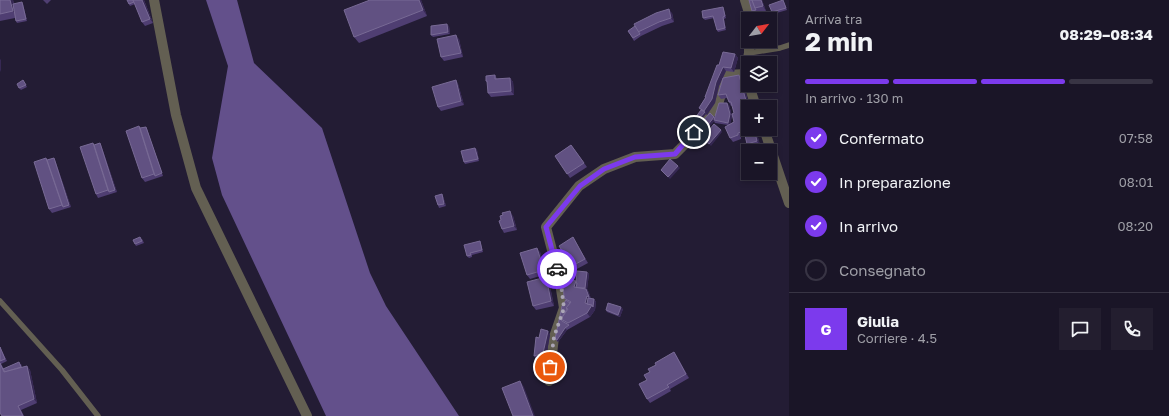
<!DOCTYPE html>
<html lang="it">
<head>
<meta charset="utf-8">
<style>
  :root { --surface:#1a1527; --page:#231e2f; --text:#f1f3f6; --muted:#9f9fa7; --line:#383444; --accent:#7c3aed }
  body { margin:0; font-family:"Golos Text",sans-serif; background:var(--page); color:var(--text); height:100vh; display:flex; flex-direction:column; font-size:15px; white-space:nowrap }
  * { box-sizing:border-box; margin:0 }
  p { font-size:13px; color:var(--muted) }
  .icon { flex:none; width:22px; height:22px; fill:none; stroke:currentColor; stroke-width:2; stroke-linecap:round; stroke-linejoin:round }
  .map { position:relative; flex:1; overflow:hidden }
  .side { display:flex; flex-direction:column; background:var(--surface); width:380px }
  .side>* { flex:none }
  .needle { width:26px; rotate:59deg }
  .buttons { position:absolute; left:741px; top:12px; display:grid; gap:8px }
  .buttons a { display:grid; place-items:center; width:36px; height:36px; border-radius:0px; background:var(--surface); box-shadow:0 2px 6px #0003,0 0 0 1px var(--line); font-size:20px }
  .pin { position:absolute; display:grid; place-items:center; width:34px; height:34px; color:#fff; margin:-17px; border:2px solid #fff; border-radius:50%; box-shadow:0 1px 4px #0007 }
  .courier { position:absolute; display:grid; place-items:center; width:40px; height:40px; margin:-20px; border:3px solid #7c3aed; border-radius:50%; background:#fff; color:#222; box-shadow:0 1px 5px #0007 }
  .summary em { font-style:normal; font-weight:700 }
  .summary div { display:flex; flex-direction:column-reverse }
  .summary { display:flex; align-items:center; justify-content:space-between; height:68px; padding:0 16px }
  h1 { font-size:26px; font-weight:700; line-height:30px }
  .bar { display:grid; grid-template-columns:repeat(4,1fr); gap:6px 4px; align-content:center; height:48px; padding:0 16px }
  .bar i { height:5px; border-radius:3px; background:var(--line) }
  .bar .on { background:var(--accent) }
  .bar p { grid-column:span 4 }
  .line { display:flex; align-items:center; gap:10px; padding:0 16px; border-top:1px solid var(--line) }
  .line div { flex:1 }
  .round { display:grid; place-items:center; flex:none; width:42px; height:42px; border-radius:0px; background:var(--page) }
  ol { padding:0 16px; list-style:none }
  li { display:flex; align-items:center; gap:12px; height:44px }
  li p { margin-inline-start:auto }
  li .icon { padding:4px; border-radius:50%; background:var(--accent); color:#fff; stroke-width:4 }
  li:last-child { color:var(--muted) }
  li i { width:22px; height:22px; border:2px solid var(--line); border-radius:50% }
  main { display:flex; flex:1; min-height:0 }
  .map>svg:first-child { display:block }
  .water { fill:#63508b }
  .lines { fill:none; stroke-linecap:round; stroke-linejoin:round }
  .lane { stroke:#635f52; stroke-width:5.5 }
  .street { stroke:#635f52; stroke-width:10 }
  .wall { fill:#4f3e72 }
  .shaded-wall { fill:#362853 }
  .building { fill:#615182; stroke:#786a95 }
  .done { stroke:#aba6b7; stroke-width:4; stroke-dasharray:0 7.2 }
  .route { stroke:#7c3aed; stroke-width:5 }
</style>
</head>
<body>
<main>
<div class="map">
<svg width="789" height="416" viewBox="0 0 789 416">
  <rect width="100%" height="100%" fill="#231c34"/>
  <!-- water -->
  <polygon class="water" points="206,0 237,0 254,63 322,128 370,273 386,306 459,416 326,416 222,195 212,158 228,66"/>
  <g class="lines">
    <!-- lane -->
    <g class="lane">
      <polyline points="749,53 780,48 789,45"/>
      <polyline points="0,301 62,370 98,416"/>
    </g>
    <!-- street -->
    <g class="street">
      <polyline points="154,0 176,115 196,188 307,416"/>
      <polyline points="745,0 750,16 750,19"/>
      <polyline points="748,82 745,72 749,53 749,41"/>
      <polyline points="749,85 756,107"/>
      <polyline points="764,129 789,203"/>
      <polyline points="549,381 554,337 564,308 559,277 546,227 579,186 604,169 635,157 675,154 687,142 718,104 727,75 745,74"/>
    </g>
  </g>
  <!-- wall -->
  <g class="wall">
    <polygon points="0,0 13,0 14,4 23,4 27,21 17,23 16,21 15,18 0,21"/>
    <polygon points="43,0 51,0 47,4"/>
    <polygon points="127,0 144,0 153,23 145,26 142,22 135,4 130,6"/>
    <polygon points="421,0 427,16 359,43 354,37"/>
    <polygon points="762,0 766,11 754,13 761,15 767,14 768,16 769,19 752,19 753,13 752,11"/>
    <polygon points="784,2 787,10 773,14 772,12"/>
    <polygon points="724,10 726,18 724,19 726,30 718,32 717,30 714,18 705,20 703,18"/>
    <polygon points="672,13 674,22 662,26 641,36 634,41 628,31"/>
    <polygon points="449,26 450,34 433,37 431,35"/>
    <polygon points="459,39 463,57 444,61 441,57"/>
    <polygon points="752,41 766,41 766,45 755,47 752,43"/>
    <polygon points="735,54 738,58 734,72 726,71 719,86 715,103 707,115 706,114 699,122 695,118 701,110 699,108 705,98 705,97 719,65"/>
    <polygon points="495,75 497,79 510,78 513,82 514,95 491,97 488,93 488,84 486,81"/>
    <polygon points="739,75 742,79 760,145 750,148 747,144 745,136 741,137 741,139 733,142 730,138 728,125 715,123 714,121 705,132 698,126 715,117 729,105 732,116 730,124 734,122 734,113 733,106 731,106 727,98 721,99 718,95"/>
    <polygon points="23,80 27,87 21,90 19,88"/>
    <polygon points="456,80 458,84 464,105 441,111 438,107"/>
    <polygon points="139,126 141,128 146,127 147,129 163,176 145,182 142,178"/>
    <polygon points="100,143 101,145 117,192 98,198 96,194 94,145"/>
    <polygon points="571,145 587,167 570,178 555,156"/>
    <polygon points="475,148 477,150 479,161 465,164 464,162"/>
    <polygon points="46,158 47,160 54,158 55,160 71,207 52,213 49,209"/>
    <polygon points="442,194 443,196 446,206 439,208 438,205"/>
    <polygon points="513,216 517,230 504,233 502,229 501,220"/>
    <polygon points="573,237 588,263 575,270 572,266"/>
    <polygon points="142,239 144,243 136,246 135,244"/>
    <polygon points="480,241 481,244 483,252 472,255 472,257 469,258 467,256"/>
    <polygon points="540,252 547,274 530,279 527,275"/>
    <polygon points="587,272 589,274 587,289 589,293 591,299 594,299 596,302 595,310 590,317 567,330 558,342 555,339 566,300 564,298 576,282"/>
    <polygon points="549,281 554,306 536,310 533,306"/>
    <polygon points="623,309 620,317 607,312 606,310"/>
    <polygon points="548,331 550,335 546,357 537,360 534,356 539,338"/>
    <polygon points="0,347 7,361 1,364 4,369 21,364 22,367 27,366 30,370 37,403 21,410 24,416 2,416 0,413"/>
    <polygon points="674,352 689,378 670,389 671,391 650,403 647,399 647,380 650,372 656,365"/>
  </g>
  <!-- shaded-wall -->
  <g class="shaded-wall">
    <polygon points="10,0 13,0 17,17 13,11"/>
    <polygon points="142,0 144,0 153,23 150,19"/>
    <polygon points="419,0 421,0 427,16 423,10"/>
    <polygon points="761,0 762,0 766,11 763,6"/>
    <polygon points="22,2 23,4 27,21 26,19"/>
    <polygon points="669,9 672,13 674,22 671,18"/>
    <polygon points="723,17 724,19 726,30 725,28"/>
    <polygon points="447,24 449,26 450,34 448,32"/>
    <polygon points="456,35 459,39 463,57 461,53"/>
    <polygon points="735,54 738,58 734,72 731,68"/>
    <polygon points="0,59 1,60 1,72 0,70"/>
    <polygon points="723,67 726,71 719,86 715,103 707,115 704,111"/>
    <polygon points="739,75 742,79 749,107 748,107"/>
    <polygon points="510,78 513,82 514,95 511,91"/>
    <polygon points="456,80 458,84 464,105 461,101"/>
    <polygon points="727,103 729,105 732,116 730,125 728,123"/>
    <polygon points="705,112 706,114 699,122 698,120"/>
    <polygon points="714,117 716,119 705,132 704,130"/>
    <polygon points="139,126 142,130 155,176 154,174"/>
    <polygon points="754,129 756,129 760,145 757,141"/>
    <polygon points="721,130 722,132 711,146 709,144"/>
    <polygon points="702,132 704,134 697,141 696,139"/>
    <polygon points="93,143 96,147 109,192 108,190"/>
    <polygon points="100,143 101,145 117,192 115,190"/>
    <polygon points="475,148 477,150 479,161 478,159"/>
    <polygon points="54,158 55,160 71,207 69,205"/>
    <polygon points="678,166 680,168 670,179 668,177"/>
    <polygon points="442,194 443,196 446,206 444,204"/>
    <polygon points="510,211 513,216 517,230 514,226"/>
    <polygon points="537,248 540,252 547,274 544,270"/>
    <polygon points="587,272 589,274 587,289 589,293 592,301 585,290"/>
    <polygon points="546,277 549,281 554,306 551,301"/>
    <polygon points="576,281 579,285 578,290 574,287"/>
    <polygon points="587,296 590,300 589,306 585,303"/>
    <polygon points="594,299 596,302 595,310 590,317 587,313"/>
    <polygon points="621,307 623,309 620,317 618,315"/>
    <polygon points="565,328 567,330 558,342 557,340"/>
    <polygon points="548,331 550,335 546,357 543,353"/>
    <polygon points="674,352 677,356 689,378 686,374"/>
    <polygon points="27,366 30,370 37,403 34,399"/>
    <polygon points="520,381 524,387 535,416 533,416"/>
  </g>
  <!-- building -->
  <g class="building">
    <polygon points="0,0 10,0 13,11 0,14"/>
    <polygon points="127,0 133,0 134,2 129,4"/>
    <polygon points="133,0 142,0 150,19 142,22"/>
    <polygon points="370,0 419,0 423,10 354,37 344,10"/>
    <polygon points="749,0 752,0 755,8 756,10 752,11"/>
    <polygon points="752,0 761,0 763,6 755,8"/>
    <polygon points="783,0 786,8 772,12 769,5"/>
    <polygon points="22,2 26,19 16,21 13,4"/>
    <polygon points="723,7 725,16 723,17 725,28 717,30 713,16 703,18 702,11"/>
    <polygon points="669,9 671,18 659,22 638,32 634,24 656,13"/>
    <polygon points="760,13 761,19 752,19 751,14"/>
    <polygon points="767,14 768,19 762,19 761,15"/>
    <polygon points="447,24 448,32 431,35 431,26"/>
    <polygon points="635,26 640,34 633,38 628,31"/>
    <polygon points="456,35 461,53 441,57 437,39"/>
    <polygon points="752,41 762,41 752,43"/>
    <polygon points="723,52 735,54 731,68 723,67 716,82 712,99 704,111 699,108 706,97 705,97 717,65 719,65"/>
    <polygon points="495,75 495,79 510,78 511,91 488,93 487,81 486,81 486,76"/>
    <polygon points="739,75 748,108 748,129 754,129 757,141 747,144 744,131 738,133 738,135 730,138 725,127 734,122 732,114 734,113 731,102 729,102 726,94 718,95 723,78"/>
    <polygon points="23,80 26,85 19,88 17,84"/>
    <polygon points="456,80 461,101 438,107 432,87"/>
    <polygon points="719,103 727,103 730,114 728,123 714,120"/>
    <polygon points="701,110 705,112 698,120 695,118"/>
    <polygon points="710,113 714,117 704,130 698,126"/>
    <polygon points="714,124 721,130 709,144 704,140 706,138 704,136"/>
    <polygon points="139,126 154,174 142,178 126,131"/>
    <polygon points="146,127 162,173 155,176 140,128"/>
    <polygon points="697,128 702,132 696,139 691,135"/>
    <polygon points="93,143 108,190 96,194 80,147"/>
    <polygon points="100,143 115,190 109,192 94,145"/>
    <polygon points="571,145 584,163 567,174 555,156"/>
    <polygon points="475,148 478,159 464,162 461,151"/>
    <polygon points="46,158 62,205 49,209 34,162"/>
    <polygon points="54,158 69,205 63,207 47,160"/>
    <polygon points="670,159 678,166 668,177 661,170"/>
    <polygon points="442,194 444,204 438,205 435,196"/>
    <polygon points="510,211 514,226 502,229 499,221 501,220 500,216 503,215 502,213"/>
    <polygon points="140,237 142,241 135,244 133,240"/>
    <polygon points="573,237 585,259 572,266 559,246"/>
    <polygon points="480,241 482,250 470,253 471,255 467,256 464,245"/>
    <polygon points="537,248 544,270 527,275 520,253"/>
    <polygon points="577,271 587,272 585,288 576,288 577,283 576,283"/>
    <polygon points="546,277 551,301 533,306 527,282"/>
    <polygon points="563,279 576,281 574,287 586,289 589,297 587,296 585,303 592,305 587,313 568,323 561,319 568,309 566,308 571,302 564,298"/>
    <polygon points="588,298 594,299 593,307 592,305 587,304"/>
    <polygon points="566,300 570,303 566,308 567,309 561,319 562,321 569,325 565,328 557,340 555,339 562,306"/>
    <polygon points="608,303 621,307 618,315 606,310"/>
    <polygon points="541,329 548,331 543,353 534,356 536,337 539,338"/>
    <polygon points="0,347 5,359 0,361"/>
    <polygon points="674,352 686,374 667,385 669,387 647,399 639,384 647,380 644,375 650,372 648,369 656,365 655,363"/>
    <polygon points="19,362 21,367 5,372 3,369"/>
    <polygon points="0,363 4,372 27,366 34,399 18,406 23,416 2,416 0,413"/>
    <polygon points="520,381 533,416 513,416 502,388"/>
  </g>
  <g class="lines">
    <!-- done -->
    <polyline class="done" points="550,367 554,337 564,308 560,277 557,269"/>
    <!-- route -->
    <polyline class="route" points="557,269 546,227 580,186 604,169 635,157 675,154 694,132"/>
  </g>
</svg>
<div class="buttons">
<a><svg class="needle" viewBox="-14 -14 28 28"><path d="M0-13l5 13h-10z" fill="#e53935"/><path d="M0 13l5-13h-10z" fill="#9f9fa7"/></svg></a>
<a><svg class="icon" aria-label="layers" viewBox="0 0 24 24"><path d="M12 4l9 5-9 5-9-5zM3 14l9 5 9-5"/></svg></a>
<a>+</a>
<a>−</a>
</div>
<div class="pin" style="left:550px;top:367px;background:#ea580c"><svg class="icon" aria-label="bag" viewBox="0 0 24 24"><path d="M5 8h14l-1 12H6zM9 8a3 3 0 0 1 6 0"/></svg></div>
<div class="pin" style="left:694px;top:132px;background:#1f2937"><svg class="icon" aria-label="home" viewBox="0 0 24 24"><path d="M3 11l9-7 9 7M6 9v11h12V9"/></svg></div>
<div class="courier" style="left:557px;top:269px"><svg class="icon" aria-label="car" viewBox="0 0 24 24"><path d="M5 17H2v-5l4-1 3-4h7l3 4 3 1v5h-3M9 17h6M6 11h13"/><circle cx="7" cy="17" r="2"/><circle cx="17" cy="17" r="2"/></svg></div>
</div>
<section class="side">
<div class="summary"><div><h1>2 min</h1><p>Arriva tra</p></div><em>08:29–08:34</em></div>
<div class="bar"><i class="on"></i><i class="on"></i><i class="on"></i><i></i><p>In arrivo · 130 m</p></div>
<ol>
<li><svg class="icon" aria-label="check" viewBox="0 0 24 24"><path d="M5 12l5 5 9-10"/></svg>Confermato<p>07:58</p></li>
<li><svg class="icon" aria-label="check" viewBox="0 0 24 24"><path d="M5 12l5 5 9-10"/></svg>In preparazione<p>08:01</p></li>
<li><svg class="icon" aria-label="check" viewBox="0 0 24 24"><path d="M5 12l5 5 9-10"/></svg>In arrivo<p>08:20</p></li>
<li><i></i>Consegnato</li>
</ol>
<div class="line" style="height:72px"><b class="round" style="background:var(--accent);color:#fff">G</b><div><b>Giulia</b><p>Corriere · 4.5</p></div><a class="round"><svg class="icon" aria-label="chat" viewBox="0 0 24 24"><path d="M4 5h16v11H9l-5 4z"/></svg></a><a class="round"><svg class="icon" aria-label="phone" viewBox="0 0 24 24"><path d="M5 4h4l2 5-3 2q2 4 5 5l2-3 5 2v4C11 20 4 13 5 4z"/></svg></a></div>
</section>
</main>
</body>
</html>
